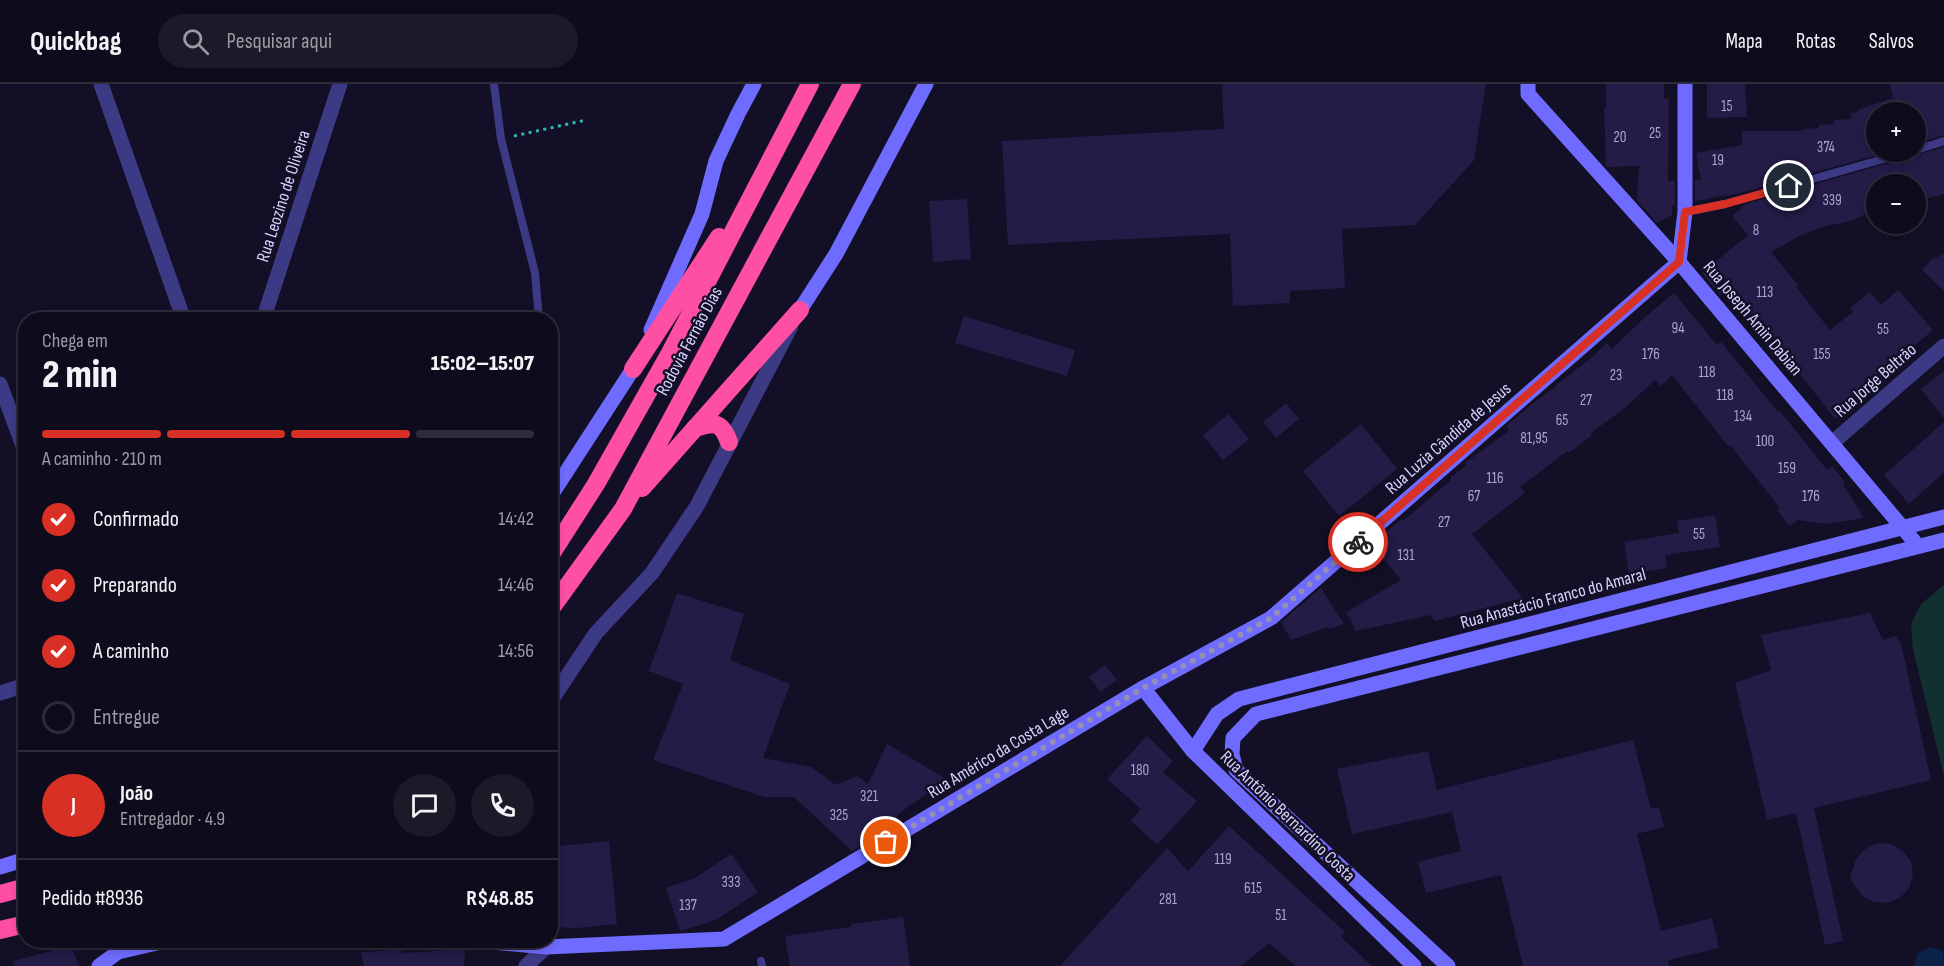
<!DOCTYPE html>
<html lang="pt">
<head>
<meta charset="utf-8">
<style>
  :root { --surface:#0e0b1c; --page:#1c1929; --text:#f1f3f6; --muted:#9b9ba3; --line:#2e2b3b; --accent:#d93025 }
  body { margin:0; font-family:"Sofia Sans Condensed",sans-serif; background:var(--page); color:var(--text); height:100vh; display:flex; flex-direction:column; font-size:22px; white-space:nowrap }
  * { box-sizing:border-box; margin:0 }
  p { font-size:20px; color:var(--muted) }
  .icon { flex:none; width:33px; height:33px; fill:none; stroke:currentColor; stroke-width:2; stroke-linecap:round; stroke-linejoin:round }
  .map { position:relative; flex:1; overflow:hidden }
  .sheet { position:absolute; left:18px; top:228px; width:540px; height:636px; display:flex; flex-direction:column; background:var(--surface); border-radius:24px; box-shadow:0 3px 9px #0003,0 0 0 2px var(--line) }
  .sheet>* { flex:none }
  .tools { position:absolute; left:1866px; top:18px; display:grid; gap:12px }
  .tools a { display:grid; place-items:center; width:60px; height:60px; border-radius:50%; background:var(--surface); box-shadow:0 3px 9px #0003,0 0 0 2px var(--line); font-size:30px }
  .pin { position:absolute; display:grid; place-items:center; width:51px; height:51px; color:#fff; margin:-26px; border:3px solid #fff; border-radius:50%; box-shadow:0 2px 6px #0007 }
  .courier { position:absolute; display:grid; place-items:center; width:60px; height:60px; margin:-30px; border:4px solid #d93025; border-radius:50%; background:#fff; color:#222; box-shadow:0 2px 8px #0007 }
  .head em { font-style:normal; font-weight:800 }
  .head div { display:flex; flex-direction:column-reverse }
  .head { display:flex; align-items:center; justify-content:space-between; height:102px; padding:0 24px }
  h1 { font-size:39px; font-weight:800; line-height:45px }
  .bar { display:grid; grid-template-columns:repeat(4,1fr); gap:9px 6px; align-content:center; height:72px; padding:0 24px }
  .bar i { height:8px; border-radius:4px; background:var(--line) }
  .bar .on { background:var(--accent) }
  .bar p { grid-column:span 4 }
  .line { display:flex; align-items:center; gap:15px; padding:0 24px; border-top:2px solid var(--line) }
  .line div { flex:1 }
  .round { display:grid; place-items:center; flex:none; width:63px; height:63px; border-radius:32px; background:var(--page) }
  ol { padding:0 24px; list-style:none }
  li { display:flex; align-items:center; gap:18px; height:66px }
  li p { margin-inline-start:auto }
  li .icon { padding:6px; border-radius:50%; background:var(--accent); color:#fff; stroke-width:4 }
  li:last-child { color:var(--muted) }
  li i { width:33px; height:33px; border:3px solid var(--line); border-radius:50% }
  header { display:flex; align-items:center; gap:36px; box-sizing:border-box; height:84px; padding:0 30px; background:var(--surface); border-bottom:2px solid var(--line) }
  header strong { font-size:28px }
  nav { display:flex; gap:33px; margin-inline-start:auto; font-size:21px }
  .search { width:420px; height:54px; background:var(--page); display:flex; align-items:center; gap:15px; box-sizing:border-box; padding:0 21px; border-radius:33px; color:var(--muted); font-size:22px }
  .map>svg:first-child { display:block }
  .green { fill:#12302f }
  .water { fill:#0c2248 }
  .building { fill:#241b47 }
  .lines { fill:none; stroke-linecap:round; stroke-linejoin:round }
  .path { stroke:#2fb8b0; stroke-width:3; stroke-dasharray:3 4.5; stroke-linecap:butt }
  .lane { stroke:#3d3a85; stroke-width:8 }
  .street { stroke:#3d3a85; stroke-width:15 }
  .secondary { stroke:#6f6bff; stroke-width:15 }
  .highway { stroke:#ff4fa3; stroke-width:18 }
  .done { stroke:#948fb3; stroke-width:6; stroke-dasharray:0 10.8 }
  .route { stroke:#d93025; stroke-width:8 }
  .labels { text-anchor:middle; stroke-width:5; stroke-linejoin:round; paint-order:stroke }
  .number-label { font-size:15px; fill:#aca6d1 }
  .street-label { font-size:18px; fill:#d9d4ff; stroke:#130f26 }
</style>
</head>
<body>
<header>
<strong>Quickbag</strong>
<div class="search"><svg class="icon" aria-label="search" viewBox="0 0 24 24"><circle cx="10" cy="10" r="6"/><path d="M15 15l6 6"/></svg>Pesquisar aqui</div>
<nav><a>Mapa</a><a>Rotas</a><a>Salvos</a></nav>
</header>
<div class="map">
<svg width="1944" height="882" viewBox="0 0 1944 882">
  <rect width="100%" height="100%" fill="#130f26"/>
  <!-- green -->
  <polygon class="green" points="1944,501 1944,692 1913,565 1911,540 1921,520"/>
  <!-- water -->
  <polygon class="water" points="1930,863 1943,867 1944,882 1914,882 1918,869"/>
  <!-- building -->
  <g class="building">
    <polygon points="1222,0 1486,0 1474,76 1415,141 1342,145 1345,204 1290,207 1290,219 1233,222 1230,150 1008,161 1002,57 1224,45"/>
    <polygon points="1606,0 1664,0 1664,15 1669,15 1668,97 1675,97 1675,121 1672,121 1672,131 1657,139 1637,116 1639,82 1606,83 1604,24 1606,24"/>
    <polygon points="1707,0 1745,0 1747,33 1707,34"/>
    <polygon points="1890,0 1944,0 1944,51 1916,60 1916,28 1872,28 1876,47 1876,68 1888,68 1740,109 1695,117 1695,96 1701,96 1696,69 1742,61 1742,47 1803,47 1803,45 1819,44 1819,41 1834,40 1834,36 1851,35 1851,29 1858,28 1857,26 1893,14"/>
    <polygon points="1944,63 1944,110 1921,116 1917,100 1876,100 1876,126 1851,137 1822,143 1799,152 1771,168 1798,201 1796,203 1830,246 1853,228 1850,224 1870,208 1881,221 1898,206 1933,246 1914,262 1917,266 1880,295 1883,298 1835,335 1779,263 1772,269 1754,246 1756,244 1725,207 1720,211 1702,189 1748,151 1732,132 1746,120"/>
    <polygon points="967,115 971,175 933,178 929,117"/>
    <polygon points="1944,169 1944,207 1922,186 1934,173 1936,174"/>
    <polygon points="1674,209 1717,261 1721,258 1778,328 1780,327 1827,386 1832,382 1845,398 1843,400 1864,434 1826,440 1798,436 1790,442 1777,426 1780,424 1730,361 1728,362 1672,291 1661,302 1655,296 1626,323 1591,349 1592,351 1569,369 1567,367 1520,403 1525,409 1472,450 1523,514 1435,537 1431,531 1356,547 1346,528 1401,496 1371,460 1402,435 1403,437 1451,396 1450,394 1467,381 1465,379 1510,346 1506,342 1528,323 1557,302 1556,301 1590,275 1607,259 1612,265 1645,233"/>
    <polygon points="964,232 1075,266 1067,292 955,259"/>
    <polygon points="1944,287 1944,334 1921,305"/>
    <polygon points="1286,319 1299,335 1276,354 1263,338"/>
    <polygon points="1228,330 1249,355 1223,376 1203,351"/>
    <polygon points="1944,338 1944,388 1909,420 1884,391"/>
    <polygon points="1361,340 1397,385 1339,432 1303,387"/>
    <polygon points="1715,431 1720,463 1665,471 1667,484 1629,490 1624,458 1679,449 1677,437"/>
    <polygon points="1321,504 1344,540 1330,545 1328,543 1291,556 1281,538"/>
    <polygon points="677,509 744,530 730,576 790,600 763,674 811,683 836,701 857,692 868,700 887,660 948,696 909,722 880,745 882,748 852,767 794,713 764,713 653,676 683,600 649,587"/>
    <polygon points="1870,529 1883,556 1895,552 1901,559 1931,696 1814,724 1843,857 1825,861 1796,729 1767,736 1735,599 1771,586 1761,551"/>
    <polygon points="1105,581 1117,596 1101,608 1089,593"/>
    <polygon points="1147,652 1173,677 1163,688 1197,717 1157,761 1131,737 1141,725 1107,695"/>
    <polygon points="1633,656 1651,725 1659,723 1664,743 1637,750 1661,847 1712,834 1719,864 1668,876 1669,882 1523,882 1501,791 1426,809 1418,778 1461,767 1452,728 1352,750 1337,685 1428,667 1437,706"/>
    <polygon points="1229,742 1345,848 1341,853 1372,882 1296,882 1269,859 1241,882 1060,882 1167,764 1188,787"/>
    <polygon points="609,757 617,840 578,844 550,843 550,763"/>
    <polygon points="1878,759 1891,760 1903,767 1911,778 1913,791 1909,804 1900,814 1887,819 1874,818 1862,812 1850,794 1856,775 1865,765"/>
    <polygon points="731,770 758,808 716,836 680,847 666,804 695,794"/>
    <polygon points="903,833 910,882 790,882 785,852 851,843 851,840"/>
    <polygon points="71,862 79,882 14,882 13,877"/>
    <polygon points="465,865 464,882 364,882 361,868 401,866 402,869"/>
  </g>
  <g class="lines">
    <!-- path -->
    <polyline class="path" points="514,52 586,36"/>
    <!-- lane -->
    <g class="lane">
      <polyline points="494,0 501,55 535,189 539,236"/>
      <polyline points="1916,66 1944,57"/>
      <polyline points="1685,128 1725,120 1908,68"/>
      <polyline points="761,877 762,882"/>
    </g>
    <!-- street -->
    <g class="street">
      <polyline points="101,0 184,236"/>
      <polyline points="263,236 340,0"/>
      <polyline points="0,300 26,370"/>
      <polyline points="1832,359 1944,262"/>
      <polyline points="0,609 26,601"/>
      <polyline points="550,618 596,549 652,489 697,422 791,242"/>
      <polyline points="526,882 546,863"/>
    </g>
    <!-- secondary -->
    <g class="secondary">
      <polyline points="1528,0 1528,10 1679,178 1918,462"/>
      <polyline points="800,226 836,170 926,0"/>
      <polyline points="651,246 702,130 716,77 738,30 754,0"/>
      <polyline points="550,413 633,285 637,276"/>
      <polyline points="1143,604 1193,667 1414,882"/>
      <polyline points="1193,667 1217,630 1239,615 1944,433"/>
      <polyline points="0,783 26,775"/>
      <polyline points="468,856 546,863 724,855 1143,604 1271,534 1679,178 1685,128 1685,0"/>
      <polyline points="99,882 118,868 170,856"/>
      <polyline points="1448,882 1236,686 1232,670 1233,654 1256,630 1944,456"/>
    </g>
    <!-- highway -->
    <g class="highway">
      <polyline points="633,285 719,153"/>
      <path d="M695 344C715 338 721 337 729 358"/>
      <polyline points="642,404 800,226"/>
      <polyline points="550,472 596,400 670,269 810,0"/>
      <polyline points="550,526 623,425 852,0"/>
      <polyline points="0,810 26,803"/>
      <polyline points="0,846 26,840"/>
    </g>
  </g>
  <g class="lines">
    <!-- done -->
    <polyline class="done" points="886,758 1143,604 1271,534 1358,458"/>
    <!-- route -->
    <polyline class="route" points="1358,458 1679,178 1685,128 1725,120 1789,102"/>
  </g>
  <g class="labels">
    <!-- number labels -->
    <g class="number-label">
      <text x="1727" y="27">15</text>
      <text x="1655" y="54">25</text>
      <text x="1620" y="58">20</text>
      <text x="1826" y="68">374</text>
      <text x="1718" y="81">19</text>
      <text x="1832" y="121">339</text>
      <text x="1756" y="151">8</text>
      <text x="1765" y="213">113</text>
      <text x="1678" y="249">94</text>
      <text x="1883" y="250">55</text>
      <text x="1651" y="275">176</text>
      <text x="1822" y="275">155</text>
      <text x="1707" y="293">118</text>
      <text x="1616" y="296">23</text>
      <text x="1725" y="316">118</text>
      <text x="1586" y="321">27</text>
      <text x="1743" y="337">134</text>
      <text x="1562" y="341">65</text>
      <text x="1534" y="359">81,95</text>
      <text x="1765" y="362">100</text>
      <text x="1787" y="389">159</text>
      <text x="1495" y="399">116</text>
      <text x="1474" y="417">67</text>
      <text x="1811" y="417">176</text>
      <text x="1444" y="443">27</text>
      <text x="1699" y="455">55</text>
      <text x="1406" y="476">131</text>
      <text x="1140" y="691">180</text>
      <text x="869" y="717">321</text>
      <text x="839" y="736">325</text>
      <text x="1223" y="780">119</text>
      <text x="731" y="803">333</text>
      <text x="1253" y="809">615</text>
      <text x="1168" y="820">281</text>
      <text x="688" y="826">137</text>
      <text x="1281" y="836">51</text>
    </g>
    <!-- street labels -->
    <g class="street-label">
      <text transform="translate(283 112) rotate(-72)" y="6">Rua Leozino de Oliveira</text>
      <text transform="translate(1753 234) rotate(50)" y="6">Rua Joseph Amin Dabian</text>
      <text transform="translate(689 257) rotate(-62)" y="6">Rodovia Fernão Dias</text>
      <text transform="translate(1875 296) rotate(-41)" y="6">Rua Jorge Beltrão</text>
      <text transform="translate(1448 354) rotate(-41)" y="6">Rua Luzia Cândida de Jesus</text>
      <text transform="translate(1553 514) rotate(-15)" y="6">Rua Anastácio Franco do Amaral</text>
      <text transform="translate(998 668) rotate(-31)" y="6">Rua Américo da Costa Lage</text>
      <text transform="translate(1288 732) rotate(44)" y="6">Rua Antônio Bernardino Costa</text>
    </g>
  </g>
</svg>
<div class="tools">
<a>+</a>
<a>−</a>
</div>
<div class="pin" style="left:886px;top:758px;background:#ea580c"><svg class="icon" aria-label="bag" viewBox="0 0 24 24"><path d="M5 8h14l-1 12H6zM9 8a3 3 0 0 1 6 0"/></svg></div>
<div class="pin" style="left:1789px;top:102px;background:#1f2937"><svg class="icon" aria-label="home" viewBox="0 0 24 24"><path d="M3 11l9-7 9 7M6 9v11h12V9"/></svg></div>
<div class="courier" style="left:1358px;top:458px"><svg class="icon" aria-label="bike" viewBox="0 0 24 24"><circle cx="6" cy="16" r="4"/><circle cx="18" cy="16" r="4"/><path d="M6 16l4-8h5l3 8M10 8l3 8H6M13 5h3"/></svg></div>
<section class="sheet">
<div class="head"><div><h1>2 min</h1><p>Chega em</p></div><em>15:02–15:07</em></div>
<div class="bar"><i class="on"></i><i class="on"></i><i class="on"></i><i></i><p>A caminho · 210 m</p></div>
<ol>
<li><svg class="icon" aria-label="check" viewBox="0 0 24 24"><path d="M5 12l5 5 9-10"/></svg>Confirmado<p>14:42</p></li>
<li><svg class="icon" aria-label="check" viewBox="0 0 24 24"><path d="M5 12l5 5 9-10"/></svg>Preparando<p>14:46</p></li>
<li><svg class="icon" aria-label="check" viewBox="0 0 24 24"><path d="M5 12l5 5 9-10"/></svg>A caminho<p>14:56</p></li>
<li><i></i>Entregue</li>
</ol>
<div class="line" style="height:108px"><b class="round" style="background:var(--accent);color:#fff">J</b><div><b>João</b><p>Entregador · 4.9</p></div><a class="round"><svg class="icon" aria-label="chat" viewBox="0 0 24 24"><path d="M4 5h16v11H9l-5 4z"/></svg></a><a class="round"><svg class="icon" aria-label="phone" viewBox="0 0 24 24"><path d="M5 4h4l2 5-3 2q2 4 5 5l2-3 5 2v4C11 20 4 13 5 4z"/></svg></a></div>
<div class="line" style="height:78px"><div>Pedido #8936</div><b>R$48.85</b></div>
</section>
</div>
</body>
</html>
